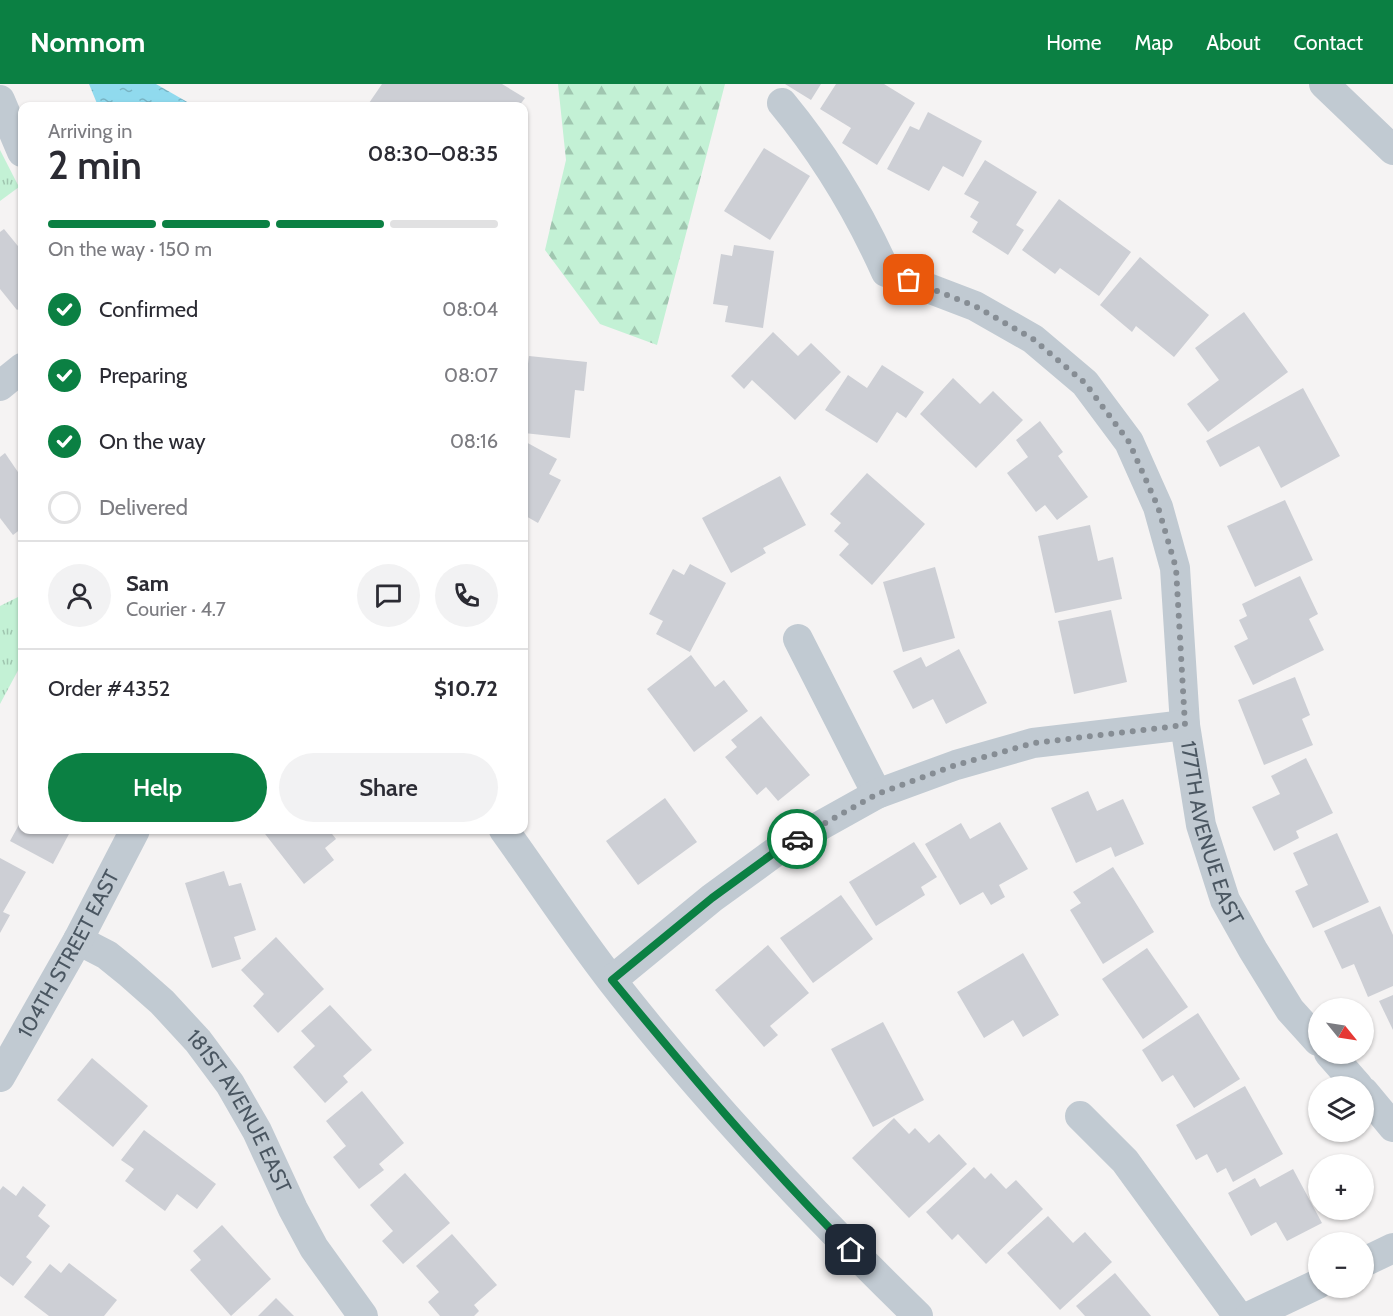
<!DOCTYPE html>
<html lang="en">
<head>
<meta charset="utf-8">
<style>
  :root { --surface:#fff; --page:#f2f2f3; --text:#2b2b33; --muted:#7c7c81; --line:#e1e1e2; --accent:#0b8043 }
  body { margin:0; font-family:Cabin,sans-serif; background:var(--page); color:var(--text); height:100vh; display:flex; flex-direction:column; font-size:22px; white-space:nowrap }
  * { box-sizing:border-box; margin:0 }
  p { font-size:20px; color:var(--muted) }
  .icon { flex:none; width:33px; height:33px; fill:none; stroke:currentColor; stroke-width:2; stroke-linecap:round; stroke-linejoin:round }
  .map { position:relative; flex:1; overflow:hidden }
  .side { position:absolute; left:18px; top:18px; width:510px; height:732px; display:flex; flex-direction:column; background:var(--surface); border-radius:12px; box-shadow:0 2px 4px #0004 }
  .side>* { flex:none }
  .needle { width:39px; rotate:120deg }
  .buttons { position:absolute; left:1308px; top:914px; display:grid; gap:12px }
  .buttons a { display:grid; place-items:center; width:66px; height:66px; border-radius:50%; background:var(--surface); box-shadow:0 2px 4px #0004; font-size:30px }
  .pin { position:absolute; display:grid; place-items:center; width:51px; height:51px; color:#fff; margin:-26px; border-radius:12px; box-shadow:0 3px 9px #0006 }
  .courier { position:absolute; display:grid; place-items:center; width:60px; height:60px; margin:-30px; border:4px solid #0b8043; border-radius:50%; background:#fff; color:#222; box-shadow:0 2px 8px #0007 }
  .overview em { font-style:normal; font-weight:600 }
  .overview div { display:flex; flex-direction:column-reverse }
  .overview { display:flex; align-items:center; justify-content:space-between; height:102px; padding:0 30px }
  h1 { font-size:39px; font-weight:600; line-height:45px }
  .bar { display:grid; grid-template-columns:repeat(4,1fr); gap:9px 6px; align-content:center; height:72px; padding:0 30px }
  .bar i { height:8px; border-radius:4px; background:var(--line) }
  .bar .current { background:var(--accent) }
  .bar p { grid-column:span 4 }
  .line { display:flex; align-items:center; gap:15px; padding:0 30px; border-top:2px solid var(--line) }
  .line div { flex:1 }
  .round { display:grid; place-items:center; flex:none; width:63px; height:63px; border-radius:32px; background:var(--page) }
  ol { padding:0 30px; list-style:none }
  li { display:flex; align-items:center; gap:18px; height:66px }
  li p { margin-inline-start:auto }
  li .icon { padding:6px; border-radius:50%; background:var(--accent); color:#fff; stroke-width:4 }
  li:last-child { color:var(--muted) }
  li i { width:33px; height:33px; border:3px solid var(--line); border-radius:50% }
  .button { display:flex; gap:12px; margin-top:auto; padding:12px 30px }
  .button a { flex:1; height:69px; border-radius:36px; background:var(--accent); color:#fff; font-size:24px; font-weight:600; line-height:69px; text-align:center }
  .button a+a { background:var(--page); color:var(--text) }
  header { display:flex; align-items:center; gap:36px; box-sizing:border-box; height:84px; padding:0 30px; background:var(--accent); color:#fff }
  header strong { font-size:28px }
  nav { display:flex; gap:33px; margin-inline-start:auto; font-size:21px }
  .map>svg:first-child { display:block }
  .forest { fill:url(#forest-firs) }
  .park { fill:url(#park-tufts) }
  .water { fill:url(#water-ripples) }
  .building { fill:#cdcfd5 }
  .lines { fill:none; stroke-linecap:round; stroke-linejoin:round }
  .minor { stroke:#c1cad2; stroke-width:30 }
  .done { stroke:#868d94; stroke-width:6; stroke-dasharray:0 10.8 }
  .route { stroke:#0b8043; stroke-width:8 }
  .labels { text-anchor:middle; stroke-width:5; stroke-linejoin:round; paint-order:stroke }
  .street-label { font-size:21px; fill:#4a5661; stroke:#fff }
</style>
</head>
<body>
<header>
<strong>Nomnom</strong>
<nav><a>Home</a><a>Map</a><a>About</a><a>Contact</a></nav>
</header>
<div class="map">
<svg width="1393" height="1232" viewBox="0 0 1393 1232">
  <defs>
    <pattern id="forest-firs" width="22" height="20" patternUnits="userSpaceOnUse" patternTransform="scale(1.5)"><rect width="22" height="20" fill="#c3f1d5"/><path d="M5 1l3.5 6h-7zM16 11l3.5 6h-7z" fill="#a0c6b0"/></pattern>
    <pattern id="park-tufts" width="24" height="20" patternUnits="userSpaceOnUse" patternTransform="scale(1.5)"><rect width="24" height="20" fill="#c3f1d5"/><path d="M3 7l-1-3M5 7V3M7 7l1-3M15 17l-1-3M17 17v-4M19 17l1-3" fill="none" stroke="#a0c6b0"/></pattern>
    <pattern id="water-ripples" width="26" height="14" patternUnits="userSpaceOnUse" patternTransform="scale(1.5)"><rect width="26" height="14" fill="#90daee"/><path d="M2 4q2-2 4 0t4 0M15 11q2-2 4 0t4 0" fill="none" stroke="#78b4c4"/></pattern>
  </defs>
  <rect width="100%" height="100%" fill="#f5f3f3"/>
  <!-- forest -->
  <polygon class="forest" points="558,0 725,0 657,261 600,240 545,166 566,76"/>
  <!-- park -->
  <g class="park">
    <polygon points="0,66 19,103 0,117"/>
    <polygon points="22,511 22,579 0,620 0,522"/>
  </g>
  <!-- water -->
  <polygon class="water" points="89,0 156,0 189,19 190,22 98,22"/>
  <!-- building -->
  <g class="building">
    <polygon points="382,0 502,0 525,14 519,22 367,22"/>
    <polygon points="785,0 821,0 811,16"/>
    <polygon points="836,0 884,0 915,19 877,81 842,59 851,44 820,25"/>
    <polygon points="928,28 982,57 963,93 943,82 929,107 887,85 910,42 919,46"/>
    <polygon points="764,64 810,92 770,156 724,127"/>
    <polygon points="985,76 1037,108 1016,141 1024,146 1008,171 972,148 978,138 970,133 979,118 964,110"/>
    <polygon points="1059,115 1131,168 1099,212 1060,184 1055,190 1022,166"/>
    <polygon points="4,145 22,167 22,222 17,226 0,205 0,148"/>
    <polygon points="734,161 774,167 763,244 725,238 728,222 713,220 721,170 732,172"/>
    <polygon points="1140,173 1209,231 1174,273 1136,242 1132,248 1100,221"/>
    <polygon points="1244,228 1288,288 1208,348 1187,320 1219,296 1195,264"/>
    <polygon points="773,248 798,272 811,259 841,288 795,336 752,296 744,305 731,292"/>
    <polygon points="529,272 587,278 584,307 575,306 570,354 524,349 524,310"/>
    <polygon points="882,281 924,308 906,334 897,328 877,359 825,326 848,291 867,304"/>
    <polygon points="953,294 980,320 993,307 1023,336 976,384 920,330"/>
    <polygon points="1303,304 1340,372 1281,404 1259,362 1220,383 1206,357"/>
    <polygon points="1040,337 1063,368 1058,372 1088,413 1057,436 1045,421 1036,428 1007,389 1028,373 1016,356"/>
    <polygon points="524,357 557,375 549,390 561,396 538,439 524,431"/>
    <polygon points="5,369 22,394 22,444 13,451 0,434 0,373"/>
    <polygon points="867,389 925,440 872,501 839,471 849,460 834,447 841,439 830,430"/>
    <polygon points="780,392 806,441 763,464 766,469 731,489 702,434"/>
    <polygon points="1285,416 1313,476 1255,503 1227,442"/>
    <polygon points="1090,441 1098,477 1113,473 1122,515 1055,529 1038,452"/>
    <polygon points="690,480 726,499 690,568 656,550 663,537 649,530 673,485 684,491"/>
    <polygon points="935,483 955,554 903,568 883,498"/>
    <polygon points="1300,492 1318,530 1309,535 1324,566 1253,601 1234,562 1248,555 1239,536 1247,532 1242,520"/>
    <polygon points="1111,526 1127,598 1074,610 1058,537"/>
    <polygon points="959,565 987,619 946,640 933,615 913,625 893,587 921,573 926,583"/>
    <polygon points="691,571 715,603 724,596 748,627 694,668 647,605"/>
    <polygon points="1295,593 1310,631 1302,635 1313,661 1264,681 1238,616"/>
    <polygon points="761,632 810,691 778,717 766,703 757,711 725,673 737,663 731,656"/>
    <polygon points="1306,674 1333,729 1296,747 1299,754 1274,767 1252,723 1280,710 1271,692"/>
    <polygon points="1088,707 1097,727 1123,715 1144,760 1115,773 1111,763 1076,779 1051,724"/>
    <polygon points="665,714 697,758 638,801 606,757"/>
    <polygon points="22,735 22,746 65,746 70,748 53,780 10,757"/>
    <polygon points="1000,738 1028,785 999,801 1005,813 991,821 983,808 960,821 925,760 961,739 970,755"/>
    <polygon points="262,746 329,746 336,755 325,764 334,776 304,800"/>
    <polygon points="1337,749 1369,818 1313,844 1295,807 1308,801 1293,769"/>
    <polygon points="914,758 937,793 921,803 925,811 876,842 849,798"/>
    <polygon points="0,774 26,788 3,828 10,831 0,849"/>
    <polygon points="1113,783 1154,848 1103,880 1070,826 1081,819 1073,808"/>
    <polygon points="224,787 229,802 241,799 256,846 234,853 241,875 212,884 185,799"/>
    <polygon points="841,811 873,855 813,899 780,854"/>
    <polygon points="1380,822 1393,851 1393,902 1368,913 1354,880 1342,885 1324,847"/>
    <polygon points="276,853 324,905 278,949 253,922 264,910 241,886"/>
    <polygon points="768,861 809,909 770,942 778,951 764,963 715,906"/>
    <polygon points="1147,864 1188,923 1143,955 1102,895"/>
    <polygon points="1023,869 1059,931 1023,953 1013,936 984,954 957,908"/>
    <polygon points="1393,911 1393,946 1379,917"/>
    <polygon points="330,921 372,966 343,992 348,998 325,1019 293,983 315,962 301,947"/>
    <polygon points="1198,929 1240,995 1194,1024 1173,991 1162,998 1142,966"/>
    <polygon points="883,938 924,1016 873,1043 831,965"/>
    <polygon points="92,974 148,1022 113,1063 57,1016"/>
    <polygon points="1245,1002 1283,1070 1233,1098 1226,1084 1217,1089 1207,1070 1196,1076 1176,1041"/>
    <polygon points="362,1007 404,1059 379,1080 384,1086 359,1105 333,1073 346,1062 326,1037"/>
    <polygon points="894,1034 909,1050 915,1044 929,1059 939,1050 967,1080 909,1134 852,1074"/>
    <polygon points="144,1046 216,1100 197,1125 177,1110 165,1127 125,1097 134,1085 121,1076"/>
    <polygon points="974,1083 985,1095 991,1089 1006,1105 1016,1096 1043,1125 986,1180 958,1150 952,1156 926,1128"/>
    <polygon points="1293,1085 1322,1139 1287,1157 1276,1138 1251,1152 1228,1109 1255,1094 1260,1103"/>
    <polygon points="405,1089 450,1139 403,1180 382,1157 393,1147 370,1121"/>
    <polygon points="3,1102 16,1112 23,1102 46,1121 38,1132 50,1142 26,1173 32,1178 13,1202 0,1192 0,1106"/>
    <polygon points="1048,1132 1073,1159 1085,1148 1112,1178 1060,1226 1007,1169"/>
    <polygon points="222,1141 271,1195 231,1232 190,1186 201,1176 193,1167"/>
    <polygon points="452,1150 497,1201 474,1221 479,1227 474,1232 440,1232 428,1218 439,1208 416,1182"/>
    <polygon points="69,1179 117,1216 104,1232 49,1232 24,1213 50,1180 61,1189"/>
    <polygon points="1115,1189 1151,1232 1085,1232 1076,1222"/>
    <polygon points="276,1214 294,1232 258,1232"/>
  </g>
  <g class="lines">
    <!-- minor -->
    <g class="minor">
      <polyline points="1324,0 1393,66"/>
      <polyline points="0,16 22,68"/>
      <path id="s1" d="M782 19C825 71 858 126 886 188L975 222 1033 255 1085 299 1129 358 1158 423 1175 484 1185 641 1201 741 1225 816 1253 866 1290 926 1318 957"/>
      <polyline points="0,302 22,284"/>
      <polyline points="798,555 877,710"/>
      <path d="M504 746C540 796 574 848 612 897 705 1016 810 1127 918 1232"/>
      <path id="s2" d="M78 856 107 871 128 888 162 918 198 957 230 1000 257 1047 293 1125 314 1164 363 1232"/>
      <polyline points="612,896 712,814 782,763 877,710 956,681 1033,659 1185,641"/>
      <polyline points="1329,969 1358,1002"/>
      <path id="s3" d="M0 993 78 856 135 746"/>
      <polyline points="1364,1008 1393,1043"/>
      <polyline points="1080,1032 1125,1077 1238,1232"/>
      <polyline points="1364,1178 1393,1164"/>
      <polyline points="1250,1232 1318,1200"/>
    </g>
  </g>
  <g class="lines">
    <!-- done -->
    <polyline class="done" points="797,755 877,710 956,681 1034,659 1185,641 1176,484 1158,423 1129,358 1085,299 1033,255 975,222 909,196"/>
    <!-- route -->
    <path class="route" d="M797 755 782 763 712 814 612 896C689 989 766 1081 851 1166"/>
  </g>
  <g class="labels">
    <!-- street labels -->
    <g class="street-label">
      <text dy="7" stroke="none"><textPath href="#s1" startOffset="906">177TH AVENUE EAST</textPath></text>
      <text dy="7" stroke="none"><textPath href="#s3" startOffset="141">104TH STREET EAST</textPath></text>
      <text dy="7" stroke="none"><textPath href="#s2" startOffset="240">181ST AVENUE EAST</textPath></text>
    </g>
  </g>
</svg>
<div class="buttons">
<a><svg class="needle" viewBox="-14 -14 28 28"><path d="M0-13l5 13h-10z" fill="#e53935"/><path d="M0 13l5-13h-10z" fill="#7c7c81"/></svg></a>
<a><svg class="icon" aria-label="layers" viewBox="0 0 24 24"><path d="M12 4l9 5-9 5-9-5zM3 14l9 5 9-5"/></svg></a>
<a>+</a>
<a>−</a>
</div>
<div class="pin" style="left:909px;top:196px;background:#ea580c"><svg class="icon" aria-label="bag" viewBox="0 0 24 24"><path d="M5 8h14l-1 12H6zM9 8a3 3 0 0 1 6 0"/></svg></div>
<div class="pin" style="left:851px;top:1166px;background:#1f2937"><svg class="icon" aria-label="home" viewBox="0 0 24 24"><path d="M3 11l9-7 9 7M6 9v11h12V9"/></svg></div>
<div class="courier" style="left:797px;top:755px"><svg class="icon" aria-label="car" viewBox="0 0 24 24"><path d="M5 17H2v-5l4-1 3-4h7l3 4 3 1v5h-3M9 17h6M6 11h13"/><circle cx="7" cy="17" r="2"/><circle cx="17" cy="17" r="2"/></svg></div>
<section class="side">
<div class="overview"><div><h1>2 min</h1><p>Arriving in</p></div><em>08:30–08:35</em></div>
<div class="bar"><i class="current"></i><i class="current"></i><i class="current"></i><i></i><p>On the way · 150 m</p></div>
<ol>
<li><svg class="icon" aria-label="check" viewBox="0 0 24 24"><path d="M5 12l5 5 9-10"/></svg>Confirmed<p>08:04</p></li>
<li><svg class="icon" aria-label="check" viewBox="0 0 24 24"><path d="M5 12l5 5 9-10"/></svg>Preparing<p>08:07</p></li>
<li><svg class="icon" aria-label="check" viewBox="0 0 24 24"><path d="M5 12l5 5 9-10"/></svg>On the way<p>08:16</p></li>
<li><i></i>Delivered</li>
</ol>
<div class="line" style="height:108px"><a class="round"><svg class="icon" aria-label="person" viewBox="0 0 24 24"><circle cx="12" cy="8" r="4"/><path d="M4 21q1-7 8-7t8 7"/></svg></a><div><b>Sam</b><p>Courier · 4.7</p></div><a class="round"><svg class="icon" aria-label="chat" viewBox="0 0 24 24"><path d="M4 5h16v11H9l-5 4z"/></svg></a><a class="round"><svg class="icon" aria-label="phone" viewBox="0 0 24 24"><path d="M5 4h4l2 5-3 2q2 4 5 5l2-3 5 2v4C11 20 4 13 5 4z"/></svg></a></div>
<div class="line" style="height:78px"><div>Order #4352</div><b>$10.72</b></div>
<div class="button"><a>Help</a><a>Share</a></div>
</section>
</div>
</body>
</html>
